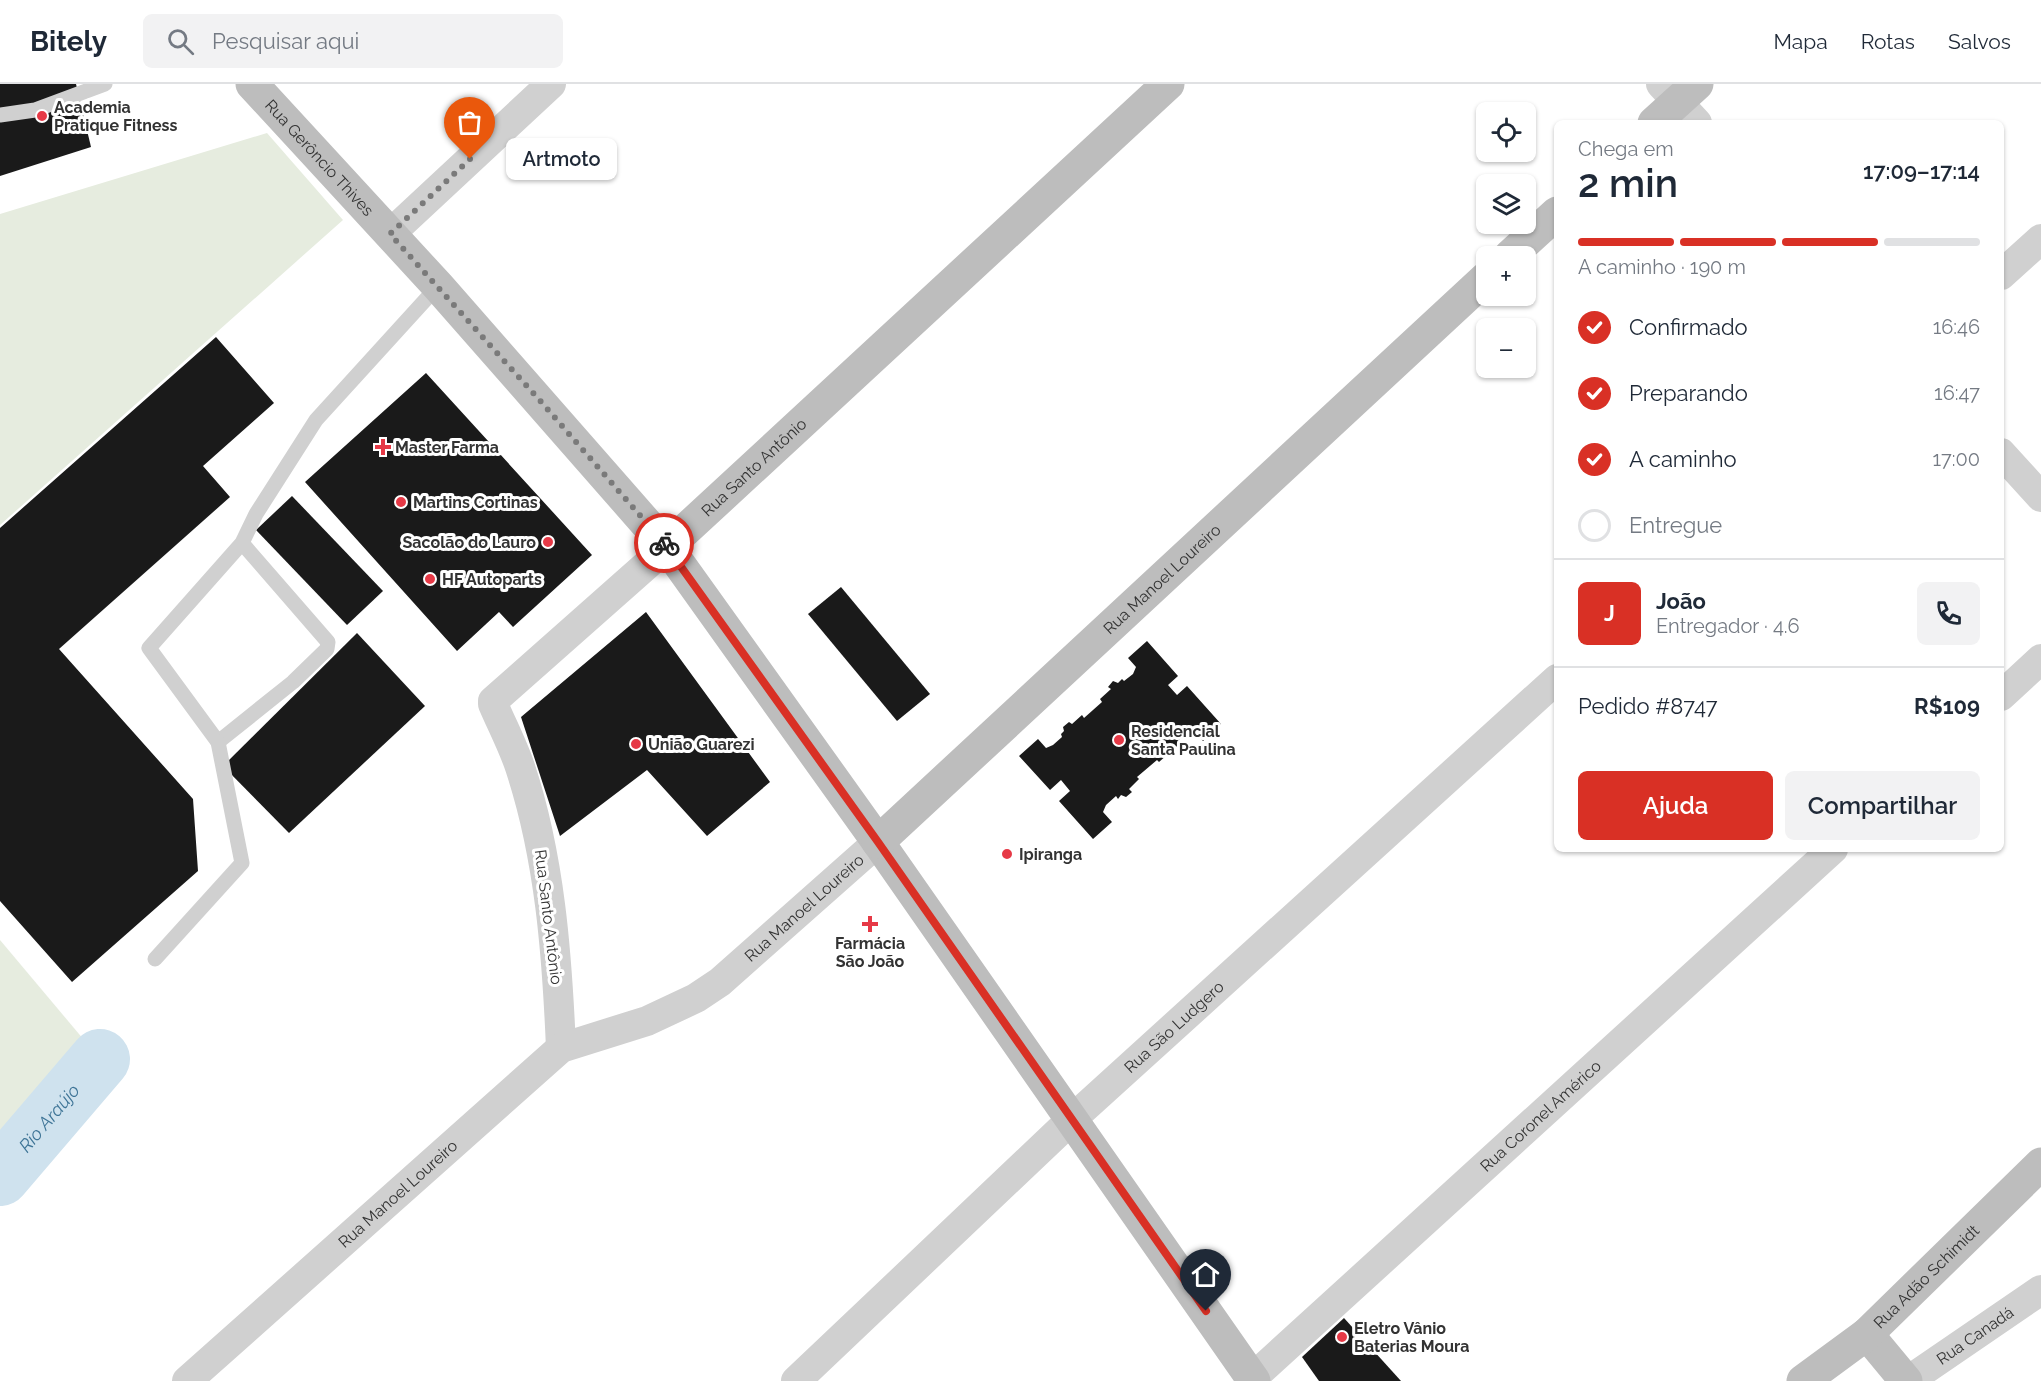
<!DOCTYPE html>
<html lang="pt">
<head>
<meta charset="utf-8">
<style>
  :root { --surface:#fff; --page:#f2f2f3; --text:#1f2937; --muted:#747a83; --line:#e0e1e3; --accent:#d93025 }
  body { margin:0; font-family:Raleway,sans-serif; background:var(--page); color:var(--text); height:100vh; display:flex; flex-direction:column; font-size:22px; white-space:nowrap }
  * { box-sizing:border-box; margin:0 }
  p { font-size:20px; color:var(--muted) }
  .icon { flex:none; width:33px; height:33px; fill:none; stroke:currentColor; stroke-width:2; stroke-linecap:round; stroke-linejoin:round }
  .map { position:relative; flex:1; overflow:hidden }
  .sheet { position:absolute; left:1554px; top:36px; width:450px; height:732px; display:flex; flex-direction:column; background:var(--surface); border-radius:9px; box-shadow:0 2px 4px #0004 }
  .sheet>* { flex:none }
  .fabs { position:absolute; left:1476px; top:18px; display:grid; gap:12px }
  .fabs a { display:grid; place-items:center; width:60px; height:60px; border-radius:9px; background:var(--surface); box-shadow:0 2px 4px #0004; font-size:30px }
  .pin { position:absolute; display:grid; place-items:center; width:51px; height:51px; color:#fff; margin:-62px -26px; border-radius:50% 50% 50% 0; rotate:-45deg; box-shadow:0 0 6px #0007 }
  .pin .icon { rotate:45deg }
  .courier { position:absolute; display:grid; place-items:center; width:60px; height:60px; margin:-30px; border:4px solid #d93025; border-radius:50%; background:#fff; color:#222; box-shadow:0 2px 8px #0007 }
  .bubble { position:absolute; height:42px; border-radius:9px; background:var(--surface); box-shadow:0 2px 4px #0004; font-size:20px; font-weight:600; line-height:42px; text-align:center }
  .overview em { font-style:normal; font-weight:600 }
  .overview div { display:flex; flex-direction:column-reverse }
  .overview { display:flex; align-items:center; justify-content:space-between; height:102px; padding:0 24px }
  h1 { font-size:39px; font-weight:600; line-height:45px }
  .bar { display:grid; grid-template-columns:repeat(4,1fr); gap:9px 6px; align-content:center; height:72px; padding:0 24px }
  .bar i { height:8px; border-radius:4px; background:var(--line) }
  .bar .current { background:var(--accent) }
  .bar p { grid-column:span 4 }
  .line { display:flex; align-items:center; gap:15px; padding:0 24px; border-top:2px solid var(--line) }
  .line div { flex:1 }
  .round { display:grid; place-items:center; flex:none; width:63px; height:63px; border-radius:9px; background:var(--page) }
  ol { padding:0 24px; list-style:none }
  li { display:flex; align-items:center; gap:18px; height:66px }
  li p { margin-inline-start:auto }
  li .icon { padding:6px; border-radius:50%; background:var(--accent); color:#fff; stroke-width:4 }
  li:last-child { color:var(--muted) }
  li i { width:33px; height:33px; border:3px solid var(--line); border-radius:50% }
  .action { display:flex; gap:12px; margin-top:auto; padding:12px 24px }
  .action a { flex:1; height:69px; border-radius:9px; background:var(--accent); color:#fff; font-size:24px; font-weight:600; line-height:69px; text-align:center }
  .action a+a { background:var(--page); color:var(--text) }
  header { display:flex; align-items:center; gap:36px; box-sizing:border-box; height:84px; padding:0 30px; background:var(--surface); border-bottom:2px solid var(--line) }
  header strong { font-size:28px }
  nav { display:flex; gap:33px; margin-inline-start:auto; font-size:21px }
  .search { width:420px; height:54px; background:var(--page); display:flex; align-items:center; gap:15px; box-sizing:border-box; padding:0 21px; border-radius:9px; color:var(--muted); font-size:22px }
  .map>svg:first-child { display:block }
  .green { fill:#e6ecdf }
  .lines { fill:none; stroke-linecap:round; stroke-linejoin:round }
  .river { stroke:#cfe2ee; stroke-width:60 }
  .building { fill:#1a1a1a }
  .lane { stroke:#d0d0d0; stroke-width:15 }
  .street { stroke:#d0d0d0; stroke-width:30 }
  .secondary { stroke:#bdbdbd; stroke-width:33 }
  .done { stroke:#7a7a7a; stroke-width:6; stroke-dasharray:0 10.8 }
  .route { stroke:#d93025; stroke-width:8 }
  .poi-dot { fill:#e63946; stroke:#fff; stroke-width:2 }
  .labels { text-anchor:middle; stroke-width:6; stroke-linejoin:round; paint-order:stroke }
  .poi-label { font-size:16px; font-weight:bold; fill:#333; stroke:#fff; text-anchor:start }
  .street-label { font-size:16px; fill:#333; stroke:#fff }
  .water-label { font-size:18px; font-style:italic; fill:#3f7597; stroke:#fff }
</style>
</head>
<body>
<header>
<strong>Bitely</strong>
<div class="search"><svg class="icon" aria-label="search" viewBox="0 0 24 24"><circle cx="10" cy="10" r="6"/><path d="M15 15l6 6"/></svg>Pesquisar aqui</div>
<nav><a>Mapa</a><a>Rotas</a><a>Salvos</a></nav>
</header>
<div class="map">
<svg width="2041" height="1297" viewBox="0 0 2041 1297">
  <rect width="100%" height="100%" fill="#fff"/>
  <!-- green -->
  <g class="green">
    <polygon points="267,49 343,136 0,441 0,130"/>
    <polygon points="0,856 100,975 0,1092"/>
  </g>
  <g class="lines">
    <!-- river -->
    <path class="river" id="s1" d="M0 1092 100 975"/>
  </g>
  <!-- building -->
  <g class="building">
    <polygon points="0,0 76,0 91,63 0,92"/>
    <polygon points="216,253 274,319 203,382 230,413 59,565 193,715 198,787 72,898 0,817 0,444"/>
    <polygon points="426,289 592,471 513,543 499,528 457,567 305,398"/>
    <polygon points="292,412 383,507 347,541 256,446"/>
    <polygon points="841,503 930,610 897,637 808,530"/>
    <polygon points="646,528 770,698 707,752 647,686 560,752 521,633"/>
    <polygon points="357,549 425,622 289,749 223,682"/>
    <polygon points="1147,557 1178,592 1168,601 1177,611 1187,602 1221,640 1203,657 1194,647 1186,649 1178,657 1180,659 1176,663 1176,668 1171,672 1168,670 1159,678 1157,676 1137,693 1139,695 1129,705 1132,708 1126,713 1121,711 1118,715 1116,712 1106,721 1103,728 1112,738 1093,755 1059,717 1070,707 1061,696 1050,706 1019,672 1038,655 1046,664 1053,661 1062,653 1061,650 1064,647 1063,643 1069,638 1072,640 1082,631 1084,634 1102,618 1100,615 1111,605 1108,603 1113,597 1118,599 1122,595 1124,597 1133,590 1136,583 1128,574"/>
    <polygon points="1344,1234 1401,1297 1319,1297 1302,1273"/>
  </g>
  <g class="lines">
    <!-- lane -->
    <g class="lane">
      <polyline points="0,31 35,26 105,0"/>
      <polyline points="242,459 328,558 327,565 293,598 218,658 149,564 242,459 256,430 316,336 438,202"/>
      <polyline points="155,875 242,779 218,658"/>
    </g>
    <!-- street -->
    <g class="street">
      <polyline points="1661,0 1697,39"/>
      <polyline points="390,150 551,0"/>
      <polyline points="2001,191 2041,155"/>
      <polyline points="2001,369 2041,413"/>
      <polyline points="2001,612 2041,575"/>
      <path d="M561 964C557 870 550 774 520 683 513 662 502 641 493 620V617L667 463"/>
      <path id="s2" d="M187 1297 561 964 647 937 696 914 720 898 878 758"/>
      <path id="s3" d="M796 1297 1071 1036 1557 595"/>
      <path id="s4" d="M1249 1297 1833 765"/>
      <path id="s5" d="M1908 1297 2041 1206"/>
    </g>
    <!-- secondary -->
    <g class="secondary">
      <path id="s6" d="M252 0 438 202 667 463 878 758 1254 1297"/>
      <polyline points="1654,39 1697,0"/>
      <polyline points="1510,172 1557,129"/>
      <path id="s7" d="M667 463 1168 0"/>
      <path id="s8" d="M878 758 1486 194"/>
      <polyline points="1867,1250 1906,1297"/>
      <path id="s9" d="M1803 1297 1867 1250 2041 1080"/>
    </g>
  </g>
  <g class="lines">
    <!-- done -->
    <polyline class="done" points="470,75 390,150 543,320 664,459"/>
    <!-- route -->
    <polyline class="route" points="664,459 878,758 1206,1227"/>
  </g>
  <!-- markers -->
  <g class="poi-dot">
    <circle cx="42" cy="32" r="6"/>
    <path d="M380 354h6v6h6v6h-6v6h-6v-6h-6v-6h6z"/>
    <circle cx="401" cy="418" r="6"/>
    <circle cx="548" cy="458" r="6"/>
    <circle cx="430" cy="495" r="6"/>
    <circle cx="1119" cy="656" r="6"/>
    <circle cx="636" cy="660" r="6"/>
    <circle cx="1007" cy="770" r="6"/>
    <path d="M867 831h6v6h6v6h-6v6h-6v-6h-6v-6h6z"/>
    <circle cx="1342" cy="1253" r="6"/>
  </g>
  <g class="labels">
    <!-- poi labels -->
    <g class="poi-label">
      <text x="54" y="29">Academia<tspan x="54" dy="18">Pratique Fitness</tspan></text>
      <text x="395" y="369">Master Farma</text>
      <text x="413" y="424">Martins Cortinas</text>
      <text x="536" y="464" text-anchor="end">Sacolão do Lauro</text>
      <text x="442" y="501">HF Autoparts</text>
      <text x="1131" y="653">Residencial<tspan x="1131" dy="18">Santa Paulina</tspan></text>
      <text x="648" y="666">União Guarezi</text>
      <text x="1019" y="776">Ipiranga</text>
      <text x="870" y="865" text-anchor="middle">Farmácia<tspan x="870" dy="18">São João</tspan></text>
      <text x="1354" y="1250">Eletro Vânio<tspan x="1354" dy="18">Baterias Moura</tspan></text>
    </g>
    <!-- street labels -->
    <g class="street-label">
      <text dy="6" stroke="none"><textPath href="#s6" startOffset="100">Rua Gerôncio Thives</textPath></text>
      <text dy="6" stroke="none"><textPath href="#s7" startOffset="118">Rua Santo Antônio</textPath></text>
      <text dy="6" stroke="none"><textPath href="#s8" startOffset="387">Rua Manoel Loureiro</textPath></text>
      <text dy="6" stroke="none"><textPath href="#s2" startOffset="786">Rua Manoel Loureiro</textPath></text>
      <text transform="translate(549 833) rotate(83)" y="6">Rua Santo Antônio</text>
      <text dy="6" stroke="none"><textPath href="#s3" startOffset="518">Rua São Ludgero</textPath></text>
      <text dy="6" stroke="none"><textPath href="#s4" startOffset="394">Rua Coronel Américo</textPath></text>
      <text dy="6" stroke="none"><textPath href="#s2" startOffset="282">Rua Manoel Loureiro</textPath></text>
      <text dy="6" stroke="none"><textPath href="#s9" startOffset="162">Rua Adão Schimidt</textPath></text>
      <text dy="6" stroke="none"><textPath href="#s5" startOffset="81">Rua Canadá</textPath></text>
    </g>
    <!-- water labels -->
    <g class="water-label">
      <text dy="6" stroke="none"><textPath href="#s1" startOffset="76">Rio Araújo</textPath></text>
    </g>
  </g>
</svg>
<div class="fabs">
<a><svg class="icon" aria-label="locate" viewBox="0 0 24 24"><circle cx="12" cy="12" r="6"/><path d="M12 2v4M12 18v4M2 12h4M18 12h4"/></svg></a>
<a><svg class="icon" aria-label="layers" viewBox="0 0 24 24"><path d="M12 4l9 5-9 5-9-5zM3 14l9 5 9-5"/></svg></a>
<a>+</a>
<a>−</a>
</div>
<div class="pin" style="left:470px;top:75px;background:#ea580c"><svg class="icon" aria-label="bag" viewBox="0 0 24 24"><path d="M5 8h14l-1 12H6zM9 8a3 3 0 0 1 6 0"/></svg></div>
<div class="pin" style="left:1206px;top:1227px;background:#1f2937"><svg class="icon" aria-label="home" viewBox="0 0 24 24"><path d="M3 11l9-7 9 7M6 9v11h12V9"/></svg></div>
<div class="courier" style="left:664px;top:459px"><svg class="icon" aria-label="bike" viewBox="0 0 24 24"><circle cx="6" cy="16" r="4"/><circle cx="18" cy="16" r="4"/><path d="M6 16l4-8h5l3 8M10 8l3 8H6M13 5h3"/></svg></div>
<div class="bubble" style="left:506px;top:54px;width:111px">Artmoto</div>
<section class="sheet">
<div class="overview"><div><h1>2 min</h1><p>Chega em</p></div><em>17:09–17:14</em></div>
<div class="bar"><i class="current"></i><i class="current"></i><i class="current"></i><i></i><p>A caminho · 190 m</p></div>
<ol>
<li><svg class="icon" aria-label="check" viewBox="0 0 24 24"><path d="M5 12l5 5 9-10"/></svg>Confirmado<p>16:46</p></li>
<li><svg class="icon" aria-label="check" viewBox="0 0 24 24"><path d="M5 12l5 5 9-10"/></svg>Preparando<p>16:47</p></li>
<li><svg class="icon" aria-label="check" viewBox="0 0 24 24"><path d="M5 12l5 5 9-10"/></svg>A caminho<p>17:00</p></li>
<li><i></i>Entregue</li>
</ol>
<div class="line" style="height:108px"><b class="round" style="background:var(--accent);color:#fff">J</b><div><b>João</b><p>Entregador · 4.6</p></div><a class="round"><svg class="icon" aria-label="phone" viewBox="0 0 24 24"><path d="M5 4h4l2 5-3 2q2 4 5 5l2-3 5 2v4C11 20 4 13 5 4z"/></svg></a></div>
<div class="line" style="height:78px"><div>Pedido #8747</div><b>R$109</b></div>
<div class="action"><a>Ajuda</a><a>Compartilhar</a></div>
</section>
</div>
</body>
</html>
